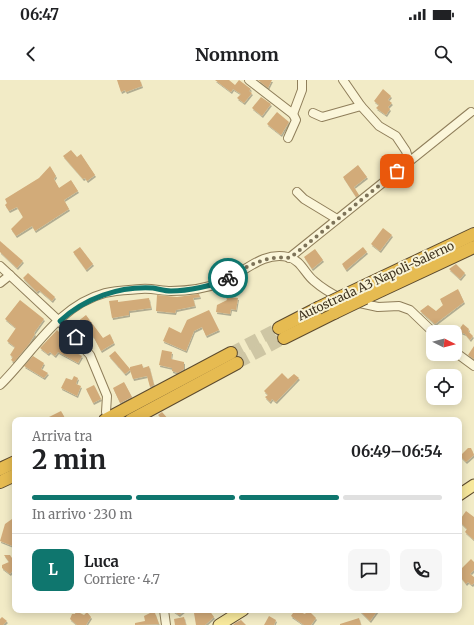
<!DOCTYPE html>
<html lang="it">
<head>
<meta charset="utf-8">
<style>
  :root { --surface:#fff; --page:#f6f6f6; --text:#202124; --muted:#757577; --line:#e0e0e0; --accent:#0f766e }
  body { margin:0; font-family:Merriweather,serif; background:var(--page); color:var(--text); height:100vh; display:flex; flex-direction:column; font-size:15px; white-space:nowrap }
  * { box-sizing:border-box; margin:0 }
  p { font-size:13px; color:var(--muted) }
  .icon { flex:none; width:22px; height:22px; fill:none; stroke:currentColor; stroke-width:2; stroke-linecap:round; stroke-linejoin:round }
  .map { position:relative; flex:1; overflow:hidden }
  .sheet { position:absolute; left:12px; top:337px; width:450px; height:196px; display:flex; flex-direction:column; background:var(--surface); border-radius:8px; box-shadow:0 2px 10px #0003 }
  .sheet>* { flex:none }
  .needle { width:26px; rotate:96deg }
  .fabs { position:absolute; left:426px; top:245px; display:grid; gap:8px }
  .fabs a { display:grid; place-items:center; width:36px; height:36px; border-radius:8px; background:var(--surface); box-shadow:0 2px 10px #0003; font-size:20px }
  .pin { position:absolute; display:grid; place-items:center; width:34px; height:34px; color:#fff; margin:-17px; border-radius:8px; box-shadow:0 2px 6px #0006 }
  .courier { position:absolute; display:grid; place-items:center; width:40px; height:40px; margin:-20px; border:3px solid #0f766e; border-radius:50%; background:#fff; color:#222; box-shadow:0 1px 5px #0007 }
  .summary em { font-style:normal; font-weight:700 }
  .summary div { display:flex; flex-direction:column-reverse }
  .summary { display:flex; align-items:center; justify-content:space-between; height:68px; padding:0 20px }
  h1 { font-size:26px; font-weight:700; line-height:30px }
  .bar { display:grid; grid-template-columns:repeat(4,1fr); gap:6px 4px; align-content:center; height:48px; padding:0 20px }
  .bar i { height:5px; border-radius:3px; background:var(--line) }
  .bar .active { background:var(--accent) }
  .bar p { grid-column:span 4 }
  .line { display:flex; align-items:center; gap:10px; padding:0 20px; border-top:1px solid var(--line) }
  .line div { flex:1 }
  .round { display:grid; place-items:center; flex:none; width:42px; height:42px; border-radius:8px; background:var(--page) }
  .status { display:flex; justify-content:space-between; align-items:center; height:28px; padding:0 20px; background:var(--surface); direction:ltr }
  .status svg { height:11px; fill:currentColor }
  header { display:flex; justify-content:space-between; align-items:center; height:52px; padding:0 20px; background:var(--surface); font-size:18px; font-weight:700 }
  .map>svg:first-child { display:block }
  .building { fill:#d2ab79; filter:url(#shadow) }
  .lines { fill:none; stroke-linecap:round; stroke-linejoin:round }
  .highway-tunnel { stroke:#cec6a4; stroke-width:12; stroke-dasharray:12 6; stroke-linecap:butt }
  .minor-casing { stroke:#8f7e5a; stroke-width:10 }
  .major-casing { stroke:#5c4a2e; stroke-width:13 }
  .highway-casing { stroke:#5c4a2e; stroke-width:14 }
  .minor { stroke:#fbf6da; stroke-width:8 }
  .major { stroke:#f7e89c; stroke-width:11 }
  .highway { stroke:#e6bb51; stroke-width:12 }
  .highway-bridge-casing { stroke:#5c4a2e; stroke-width:14; stroke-linecap:butt }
  .highway-bridge { stroke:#e6bb51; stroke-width:12 }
  .done { stroke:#7d7359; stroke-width:4; stroke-dasharray:0 7.2 }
  .route { stroke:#0f766e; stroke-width:5 }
  .labels { text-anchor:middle; stroke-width:4; stroke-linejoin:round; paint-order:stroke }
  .street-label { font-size:12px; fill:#3e321e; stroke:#f8f3d6 }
</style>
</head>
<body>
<div class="status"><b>06:47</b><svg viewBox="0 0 49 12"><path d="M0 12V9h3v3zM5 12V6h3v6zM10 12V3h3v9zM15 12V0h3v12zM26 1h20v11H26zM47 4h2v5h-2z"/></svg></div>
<header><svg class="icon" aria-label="back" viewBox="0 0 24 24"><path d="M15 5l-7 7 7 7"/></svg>Nomnom<svg class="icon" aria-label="search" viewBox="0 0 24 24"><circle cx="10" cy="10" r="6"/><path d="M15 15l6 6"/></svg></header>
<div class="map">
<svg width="474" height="545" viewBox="0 0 474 545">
  <defs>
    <filter id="shadow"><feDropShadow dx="1" dy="2" stdDeviation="0" flood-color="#0004"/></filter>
  </defs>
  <rect width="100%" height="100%" fill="#f2ebc6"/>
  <!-- building -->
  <g class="building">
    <polygon points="117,0 140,0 142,6 126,12 125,10 121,12"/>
    <polygon points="215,0 229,0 235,5 239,0 251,9 249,11 252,13 244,23 237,18 241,14 233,9 231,12"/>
    <polygon points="258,0 272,0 268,8"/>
    <polygon points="383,9 391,16 388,20 392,23 388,27 390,29 386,35 376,28 379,25 374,21"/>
    <polygon points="261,17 271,24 262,36 252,28"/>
    <polygon points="277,32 289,42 281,55 267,44"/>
    <polygon points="71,70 77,77 81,74 95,95 87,101 85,98 83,99 63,76"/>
    <polygon points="358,85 367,97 354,107 359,115 356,117 343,97"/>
    <polygon points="50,86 56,96 54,99 59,108 71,100 78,111 64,120 69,129 35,151 32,146 16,156 11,149 23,137 17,127 9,131 5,125 7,123 5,119 39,98"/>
    <polygon points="383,148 392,155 380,171 371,164"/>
    <polygon points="0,161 23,181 17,188 0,172"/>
    <polygon points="80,167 93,184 86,190 73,172"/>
    <polygon points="363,167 367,172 346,190 342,184"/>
    <polygon points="315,169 323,180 312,189 304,177"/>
    <polygon points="456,184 465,193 460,199 449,189"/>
    <polygon points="28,193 55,217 52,221 39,210 37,212 23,198"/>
    <polygon points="458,209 464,222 435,244 420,231 428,225 436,231 443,225 440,219"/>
    <polygon points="199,214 200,217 193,218 195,226 176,230 175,233 156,231 157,215 177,217"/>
    <polygon points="226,217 238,218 236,230 231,229 230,234 216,232 217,225 227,220"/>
    <polygon points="149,218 151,228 129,231 129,235 112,238 109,221 118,220 118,222"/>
    <polygon points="20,220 44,239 34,253 35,254 29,264 14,282 11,280 13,277 10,275 15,267 7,261 16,248 5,239"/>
    <polygon points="209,230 219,250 206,256 202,247 194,251 186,271 163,261 169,247 181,253 187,240"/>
    <polygon points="86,235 103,258 110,254 114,263 101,271 93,256 89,258 77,242"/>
    <polygon points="463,244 469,249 468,251 473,256 470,260 465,254 458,251"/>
    <polygon points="57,250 59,252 60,251 66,256 64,258 79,271 78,274 82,276 78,283 58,272 55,276 50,272 48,274 40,268"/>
    <polygon points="474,266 474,279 468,275"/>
    <polygon points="162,270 172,272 171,279 184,282 184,289 178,293 172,291 172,288 159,285"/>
    <polygon points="115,271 130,289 130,287 142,284 143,288 149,286 154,305 150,307 147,296 133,299 130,290 125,294 109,276"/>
    <polygon points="33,276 44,283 41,289 48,293 44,298 24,286"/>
    <polygon points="282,293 288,299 294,294 299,298 276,322 272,319 270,322 265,317 268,315 264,311"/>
    <polygon points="74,296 78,298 76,304 81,306 77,316 61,308 66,298 72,300"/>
    <polygon points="124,302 132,317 120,323 113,308"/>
    <polygon points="94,305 101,319 93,323 86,309"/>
    <polygon points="61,331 66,340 43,340"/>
    <polygon points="162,332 169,340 163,340 158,335"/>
    <polygon points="468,368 471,368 474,375 466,382 460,376"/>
    <polygon points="466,431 474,437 474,460 465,452 467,449 459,441"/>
    <polygon points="12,439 15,443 15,467 0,461 5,444"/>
    <polygon points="4,475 10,475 15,483 15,487 10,494 2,488 2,485 9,482"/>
    <polygon points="471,479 474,482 474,490 470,494 474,497 474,503 472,505 468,502 466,504 459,495 459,491"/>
    <polygon points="172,530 185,530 179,535"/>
    <polygon points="209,530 214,537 205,545 196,545 194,533"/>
    <polygon points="295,530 305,534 308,530 316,538 311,545 304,545 291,536"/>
    <polygon points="359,530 378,530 370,541"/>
    <polygon points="76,531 84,535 87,532 91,537 86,545 77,545 70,539 72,534 75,534"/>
    <polygon points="150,533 155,533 159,544 135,545 135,543 145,541 144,536"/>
    <polygon points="269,536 276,540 274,545 264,545"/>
    <polygon points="2,537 7,541 3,545 0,545 0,539"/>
    <polygon points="184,537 186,545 175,545 174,539"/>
    <polygon points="359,538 361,545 340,545 340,544"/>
    <polygon points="241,540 246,545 233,545 235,543"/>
  </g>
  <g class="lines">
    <!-- highway-tunnel -->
    <g class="highway-tunnel">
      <polyline points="231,273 279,248"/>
      <polyline points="237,283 284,258"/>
    </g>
    <!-- minor casing -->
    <g class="minor-casing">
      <g id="minor">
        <polyline points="249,0 293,34 296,40 288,58"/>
        <polyline points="343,0 361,26 379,46 396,56 406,71 409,81"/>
        <polyline points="313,33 322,37 361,26"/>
        <polyline points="293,34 302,10 302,0"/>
        <polyline points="297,112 304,119 337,139"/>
        <polyline points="289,178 471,32"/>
        <polyline points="0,186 59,241 90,275 107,316 106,332"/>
        <polyline points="0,203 10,195"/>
        <polyline points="355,222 378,227 399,226 410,230 433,252"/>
        <polyline points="455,272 474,286"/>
        <path d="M0 305C33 273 57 226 105 213 117 210 130 210 141 209 152 208 161 211 171 211 187 211 207 208 222 202 244 193 262 171 288 177 301 180 305 194 314 201 323 209 332 214 342 219"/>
        <polyline points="164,530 166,545"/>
      </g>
    </g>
    <!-- major casing -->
    <g class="major-casing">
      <g id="major">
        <polyline points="459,415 474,405"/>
        <polyline points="219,545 243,530"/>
      </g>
    </g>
    <!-- highway casing -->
    <g class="highway-casing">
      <g id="highway">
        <polyline points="343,216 474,154"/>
        <polyline points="365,218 474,167"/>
        <polyline points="279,248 318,228"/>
        <polyline points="284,258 334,233"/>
        <polyline points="105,340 231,273"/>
        <polyline points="131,340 237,283"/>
        <polyline points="0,389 15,382"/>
        <polyline points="0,402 15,395"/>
      </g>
    </g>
    <!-- minor -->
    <use href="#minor" class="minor"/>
    <!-- major -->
    <use href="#major" class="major"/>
    <!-- highway -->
    <use href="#highway" class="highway"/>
    <!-- highway-bridge casing -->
    <g class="highway-bridge-casing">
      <g id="highway-bridge">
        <polyline points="318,228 343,216"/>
        <polyline points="334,233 365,218"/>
      </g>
    </g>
    <!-- highway-bridge -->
    <use href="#highway-bridge" class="highway-bridge"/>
  </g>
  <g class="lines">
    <!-- done -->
    <path class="done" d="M228 198C247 186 266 175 290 178L397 91"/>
    <!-- route -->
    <path class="route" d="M76 257 60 241C85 218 119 206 153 208 159 209 165 211 171 211 186 211 215 206 228 198"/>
  </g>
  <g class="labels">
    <!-- street labels -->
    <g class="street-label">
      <text transform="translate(376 201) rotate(-25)" y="4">Autostrada A3 Napoli-Salerno</text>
    </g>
  </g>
</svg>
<div class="fabs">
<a><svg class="needle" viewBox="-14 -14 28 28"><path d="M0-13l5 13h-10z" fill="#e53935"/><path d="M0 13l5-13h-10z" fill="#757577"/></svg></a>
<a><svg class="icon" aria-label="locate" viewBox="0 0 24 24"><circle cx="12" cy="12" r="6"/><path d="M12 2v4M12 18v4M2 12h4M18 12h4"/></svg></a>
</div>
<div class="pin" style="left:397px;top:91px;background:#ea580c"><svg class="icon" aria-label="bag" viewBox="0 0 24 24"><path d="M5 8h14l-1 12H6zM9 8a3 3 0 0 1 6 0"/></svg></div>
<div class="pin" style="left:76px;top:257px;background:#1f2937"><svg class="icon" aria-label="home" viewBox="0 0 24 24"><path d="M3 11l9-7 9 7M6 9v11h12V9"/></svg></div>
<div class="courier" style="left:228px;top:198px"><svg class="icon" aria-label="bike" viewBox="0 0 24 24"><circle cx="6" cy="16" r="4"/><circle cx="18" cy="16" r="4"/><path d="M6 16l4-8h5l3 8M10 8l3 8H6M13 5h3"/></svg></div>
<section class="sheet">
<div class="summary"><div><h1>2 min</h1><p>Arriva tra</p></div><em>06:49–06:54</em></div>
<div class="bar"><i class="active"></i><i class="active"></i><i class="active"></i><i></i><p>In arrivo · 230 m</p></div>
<div class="line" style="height:72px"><b class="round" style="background:var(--accent);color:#fff">L</b><div><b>Luca</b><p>Corriere · 4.7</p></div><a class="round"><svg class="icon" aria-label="chat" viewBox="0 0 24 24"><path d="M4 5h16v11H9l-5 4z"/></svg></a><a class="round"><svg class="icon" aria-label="phone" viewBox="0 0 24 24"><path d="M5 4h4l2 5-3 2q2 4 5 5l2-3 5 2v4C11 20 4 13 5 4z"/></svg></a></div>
</section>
</div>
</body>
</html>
